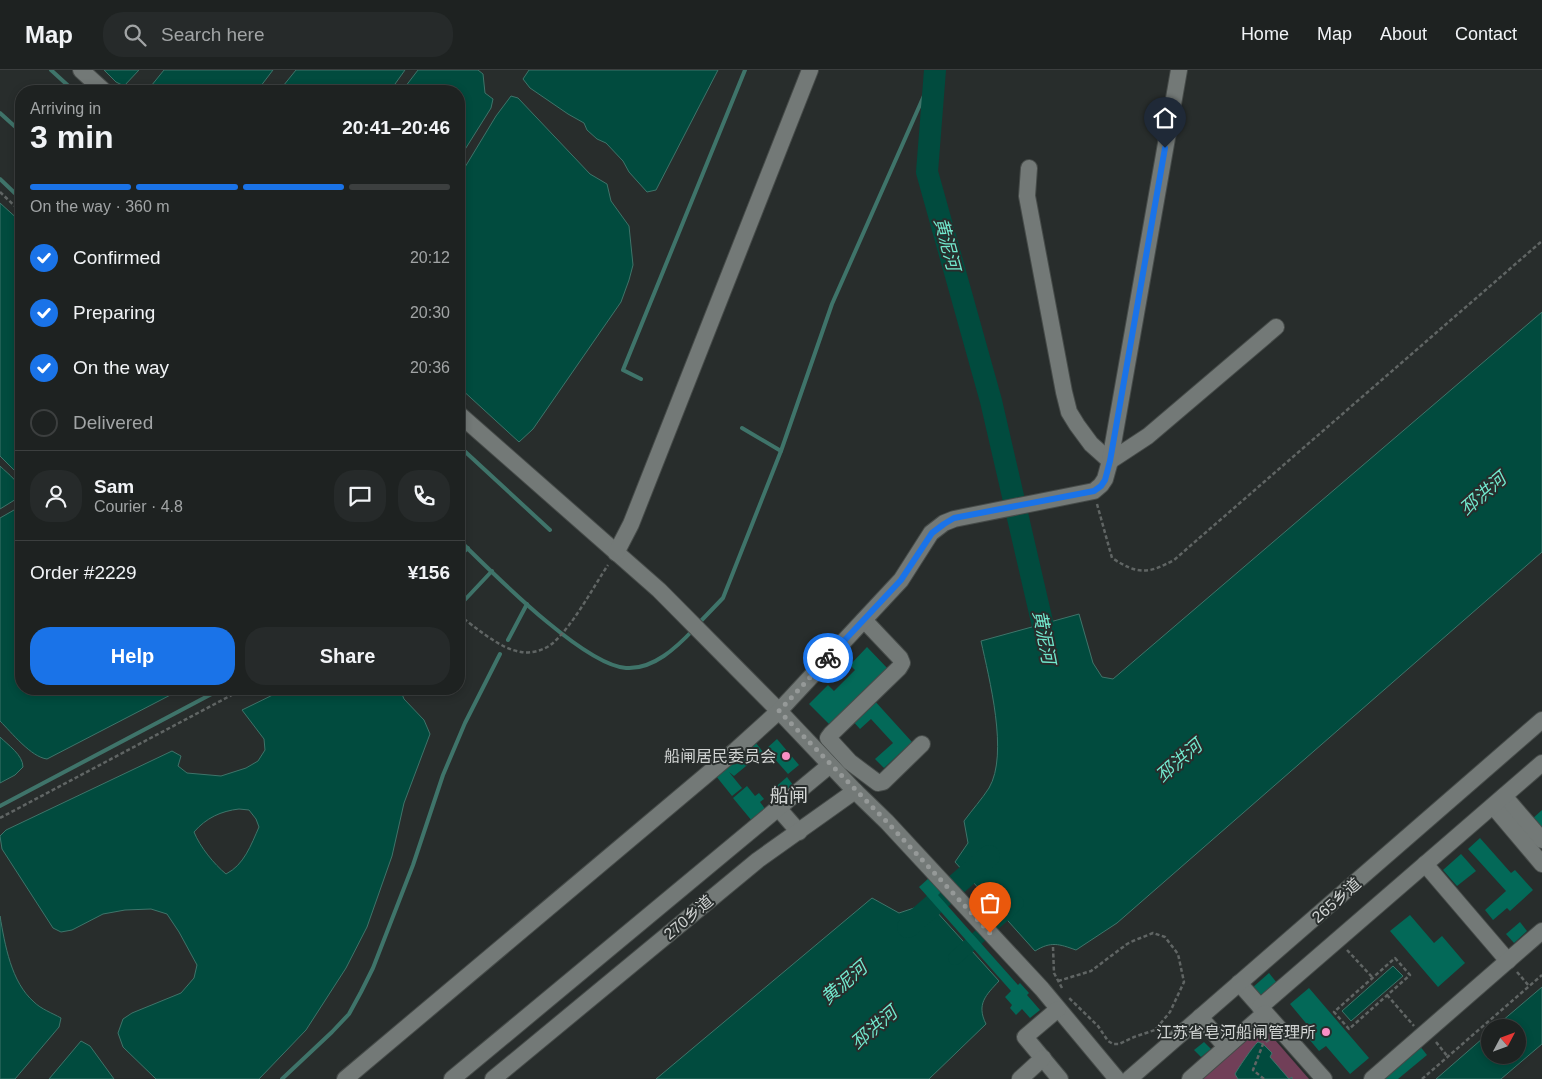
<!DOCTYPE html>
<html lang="en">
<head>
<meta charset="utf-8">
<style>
  :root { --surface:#1e2221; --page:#262a2a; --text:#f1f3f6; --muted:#a1a4a5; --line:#3c3f3f; --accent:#1a73e8 }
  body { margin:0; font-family:Helvetica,"Noto Sans SC",sans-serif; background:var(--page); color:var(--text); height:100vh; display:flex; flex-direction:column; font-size:19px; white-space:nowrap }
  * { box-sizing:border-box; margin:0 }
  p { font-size:16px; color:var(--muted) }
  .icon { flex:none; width:28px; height:28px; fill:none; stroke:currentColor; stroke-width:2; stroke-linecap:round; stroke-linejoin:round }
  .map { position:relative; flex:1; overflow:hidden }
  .sheet { position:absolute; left:15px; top:15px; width:450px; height:610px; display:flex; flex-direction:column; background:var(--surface); border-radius:20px; box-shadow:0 2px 8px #0003,0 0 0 1px var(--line) }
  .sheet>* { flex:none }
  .needle { width:32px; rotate:49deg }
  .fabs { position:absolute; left:1481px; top:949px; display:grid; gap:10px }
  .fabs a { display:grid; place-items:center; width:45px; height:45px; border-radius:50%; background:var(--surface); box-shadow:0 2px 8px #0003,0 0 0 1px var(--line); font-size:25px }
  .pin { position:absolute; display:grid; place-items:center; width:42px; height:42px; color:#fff; margin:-51px -21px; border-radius:50% 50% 50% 0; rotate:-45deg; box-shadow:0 0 5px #0007 }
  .pin .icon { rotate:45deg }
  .courier { position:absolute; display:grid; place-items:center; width:50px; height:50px; margin:-25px; border:4px solid #1a73e8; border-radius:50%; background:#fff; color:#222; box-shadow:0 1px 6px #0007 }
  .overview em { font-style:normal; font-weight:700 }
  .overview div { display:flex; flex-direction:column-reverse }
  .overview { display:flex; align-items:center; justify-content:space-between; height:85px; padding:0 15px }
  h1 { font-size:32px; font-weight:700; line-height:38px }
  .bar { display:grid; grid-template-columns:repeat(4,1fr); gap:8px 5px; align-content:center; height:60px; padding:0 15px }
  .bar i { height:6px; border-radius:4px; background:var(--line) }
  .bar .current { background:var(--accent) }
  .bar p { grid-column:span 4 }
  .line { display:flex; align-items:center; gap:12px; padding:0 15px; border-top:1px solid var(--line) }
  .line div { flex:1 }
  .round { display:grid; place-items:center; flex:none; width:52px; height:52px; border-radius:20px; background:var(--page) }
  ol { padding:0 15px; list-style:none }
  li { display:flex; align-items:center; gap:15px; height:55px }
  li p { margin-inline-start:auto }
  li .icon { padding:5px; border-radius:50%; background:var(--accent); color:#fff; stroke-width:4 }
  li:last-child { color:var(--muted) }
  li i { width:28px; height:28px; border:2px solid var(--line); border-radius:50% }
  .primary-button { display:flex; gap:10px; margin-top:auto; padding:10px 15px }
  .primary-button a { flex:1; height:58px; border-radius:20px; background:var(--accent); color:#fff; font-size:20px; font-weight:700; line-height:58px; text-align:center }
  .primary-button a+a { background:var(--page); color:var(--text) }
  header { display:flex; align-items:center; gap:30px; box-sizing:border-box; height:70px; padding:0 25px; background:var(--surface); border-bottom:1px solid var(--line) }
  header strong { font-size:24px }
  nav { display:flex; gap:28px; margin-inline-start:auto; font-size:18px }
  .search { width:350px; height:45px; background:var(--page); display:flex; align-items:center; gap:12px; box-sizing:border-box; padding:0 18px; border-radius:20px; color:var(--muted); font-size:19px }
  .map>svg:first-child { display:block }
  .green { fill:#713f58 }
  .water { fill:#014b3e; stroke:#3f746a; fill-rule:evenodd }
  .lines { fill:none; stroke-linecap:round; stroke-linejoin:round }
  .stream { stroke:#3f746a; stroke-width:4 }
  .canal { stroke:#014b3e; stroke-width:14 }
  .river { stroke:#014b3e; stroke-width:22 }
  .building { fill:#036958 }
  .minor-casing { stroke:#464b49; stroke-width:18 }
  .path { stroke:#606564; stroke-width:2.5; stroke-dasharray:4 2.5; stroke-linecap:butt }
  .minor { stroke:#737977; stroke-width:16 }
  .done { stroke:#959998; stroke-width:5; stroke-dasharray:0 9 }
  .route { stroke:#1a73e8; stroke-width:6 }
  .poi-dot { fill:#fb8fc5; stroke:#282d2c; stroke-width:2 }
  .labels { text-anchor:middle; stroke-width:4; stroke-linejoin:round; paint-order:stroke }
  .poi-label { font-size:16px; fill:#d0d3d2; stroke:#282d2c; text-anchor:end }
  .street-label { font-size:16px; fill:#d0d3d2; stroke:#282d2c }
  .water-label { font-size:18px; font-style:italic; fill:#72e9ce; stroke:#282d2c }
  .quarter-label { font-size:19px; fill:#d0d3d2; stroke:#282d2c }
</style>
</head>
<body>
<header>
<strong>Map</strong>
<div class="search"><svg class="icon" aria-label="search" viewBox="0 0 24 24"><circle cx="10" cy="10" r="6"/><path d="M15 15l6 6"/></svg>Search here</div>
<nav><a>Home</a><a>Map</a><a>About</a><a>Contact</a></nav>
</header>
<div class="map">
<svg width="1542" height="1009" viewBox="0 0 1542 1009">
  <rect width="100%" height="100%" fill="#282d2c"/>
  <!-- green -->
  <polygon class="green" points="1261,954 1309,1009 1197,1009"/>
  <!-- water -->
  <g class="water">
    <polygon points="104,0 139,0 124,16 116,12"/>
    <polygon points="164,0 273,0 257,21 147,21"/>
    <polygon points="296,0 405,0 390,21 279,21"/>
    <polygon points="418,0 478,0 483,4 485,23 493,29 491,38 459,89 459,21 402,21"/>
    <polygon points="529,0 718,0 656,120 647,122 629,102 623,91 606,73 597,69 587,60 584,53 568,44 530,18 523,9"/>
    <polygon points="511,26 518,28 590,104 607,114 611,131 629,156 633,195 629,210 621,232 533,359 519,372 459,317 459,107 496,46"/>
    <polygon points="0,133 21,152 21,407 0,386"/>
    <path d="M1542 242V482L1117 853 1076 880C1059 874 1051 871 1035 881L955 792 968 773 964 751C972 740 982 729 989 718 1009 684 989 608 981 571L1079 544 1093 593 1102 607 1113 609Z"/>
    <path d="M0 396C9 405 21 412 21 426L0 439Z"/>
    <path d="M21 436V619H182L47 689C31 687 12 663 0 651V448Z"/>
    <path d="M285 619H400L404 629 424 650 430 664 404 733 392 786 367 857 346 898 306 960 259 1009H156L123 977 118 963 123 949 132 943 181 923 194 908 197 895 179 862 167 844 151 839 125 840 103 844 72 860 61 862 53 858 2 779 0 766 6 760 172 681 181 686 178 696 187 703 221 706 246 698 258 691 265 680 264 669 242 640ZM239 739 249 740 256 749 259 757C251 775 244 795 226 804 214 794 200 777 194 762 206 748 221 741 239 739Z"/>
    <path d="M0 667C8 675 23 685 23 697L15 705 0 713Z"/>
    <path d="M872 828 899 843 917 837 926 830 999 911C986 925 976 934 986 954L929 1009H656Z"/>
    <path d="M0 846C5 875 11 912 34 932 41 939 52 943 61 948L59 957 15 1009H0Z"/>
    <polygon points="1393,896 1403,906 1351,951 1342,941"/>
    <polygon points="1542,917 1542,974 1501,1009 1436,1009 1490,962 1490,985 1518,985 1518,958 1495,957"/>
    <polygon points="81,971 90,976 114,1009 49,1009"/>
    <path d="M1258 972 1263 974 1272 983 1270 987 1289 1009 1292 1007V1009H1238L1235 1004C1237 1000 1253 976 1258 972Z"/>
  </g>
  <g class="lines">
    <!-- stream -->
    <g class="stream">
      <polyline points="51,0 74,21"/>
      <polyline points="0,43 21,62"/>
      <polyline points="0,109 21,129"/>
      <polyline points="641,309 623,300 745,0"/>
      <polyline points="742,358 781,381"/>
      <polyline points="459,376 550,460"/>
      <path d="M459 470C492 502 583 595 626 598 653 600 677 577 694 559"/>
      <polyline points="459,486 468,478"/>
      <polyline points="459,536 492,501"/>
      <polyline points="698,554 723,528 781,381 832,234 934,3"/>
      <polyline points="508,570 527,534"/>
      <polyline points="0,736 221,619"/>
      <polyline points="282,1009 332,962 349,944 361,922 373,898 413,795 443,705 465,653 500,584"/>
    </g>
    <!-- canal -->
    <polyline class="canal" points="955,888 1017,833"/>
    <!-- river -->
    <g class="river">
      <polyline points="935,0 927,102 991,331 1046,569 1048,583"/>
      <polyline points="908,857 989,786"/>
    </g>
  </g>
  <!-- building -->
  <g class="building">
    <polygon points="867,577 889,600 832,657 809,634 828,615 834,621 855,600 850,595"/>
    <polygon points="873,629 912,672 884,698 875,689 893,673 871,649 860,659 851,649"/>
    <polygon points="777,669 799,695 788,704 766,679"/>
    <polygon points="756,673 763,682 734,706 729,702 742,718 732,726 716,706"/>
    <polygon points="787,707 793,715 778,728 771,721"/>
    <polygon points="747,716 755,726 759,723 764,729 760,732 766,740 752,751 733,728"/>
    <polygon points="1542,740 1542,762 1531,750"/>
    <polygon points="1480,768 1511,803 1515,800 1533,820 1510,841 1507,838 1493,850 1485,840 1506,821 1468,779"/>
    <polygon points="1461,784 1476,801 1457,816 1443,800"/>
    <polygon points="929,808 941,822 938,825 1018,915 1020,913 1029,923 1027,925 1040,940 1030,948 1022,939 1016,945 1010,938 1012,935 1005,927 1011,921 919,817"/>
    <polygon points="1410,845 1434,873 1442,866 1465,893 1438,917 1390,861"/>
    <polygon points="1520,852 1527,861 1514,873 1506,864"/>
    <polygon points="1269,903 1277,913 1260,928 1252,918"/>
    <polygon points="1309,918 1369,988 1350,1004 1326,976 1319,981 1309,969 1315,964 1290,934"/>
    <polygon points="1204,972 1211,979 1201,987 1194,980"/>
    <polygon points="1419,975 1427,985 1398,1009 1379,1009"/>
  </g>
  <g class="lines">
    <!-- minor casing -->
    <g class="minor-casing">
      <g id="minor">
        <polyline points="81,0 104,21"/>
        <polyline points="1029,98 1027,126 1064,322 1069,342 1077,355 1091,374 1110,391 1148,366 1276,257"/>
        <polyline points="459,344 659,520 779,641 855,721 887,752 1042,919 1117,1009"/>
        <polyline points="616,483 631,454 810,0"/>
        <polyline points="864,550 900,588 902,593 899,598 831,664 828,668 850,692 878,713 883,712 922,674"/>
        <polyline points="1504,726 1542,770"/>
        <polyline points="1493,736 1542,794"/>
        <polyline points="778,738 799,762"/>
        <polyline points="1425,794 1508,891"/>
        <polyline points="1239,913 1324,1009"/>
        <polyline points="1260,937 1542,693"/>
        <polyline points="1058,939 1025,967 1060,1009"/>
        <polyline points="1200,947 1226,977"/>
        <polyline points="345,1009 736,680 779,641 901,510 931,463 944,453 954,449 1094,421 1101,415 1105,409 1110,391 1179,0"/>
        <polyline points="452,1009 830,695"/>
        <polyline points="493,1009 758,790 855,721"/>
        <polyline points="1020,1009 1043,988"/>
        <polyline points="1129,1009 1542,650"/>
        <polyline points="1190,1009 1265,943"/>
        <polyline points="1372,1009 1542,861"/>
      </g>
    </g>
    <!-- path -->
    <g class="path">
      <polyline points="0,122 21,142"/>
      <path d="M1097 434 1112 488C1138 505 1148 504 1174 490L1542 171"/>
      <path d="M459 545C475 557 500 579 521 582 531 584 545 580 553 573 574 554 592 519 608 495"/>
      <polyline points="0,748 243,619"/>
      <polyline points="1053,877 1054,903 1062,918"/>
      <polyline points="1347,880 1373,908"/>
      <polygon points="1395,888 1410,905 1349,959 1334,942"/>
      <polyline points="1517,902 1529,916"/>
      <polyline points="1058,911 1091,901 1127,874 1133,871 1153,863 1165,867 1178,884 1184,912 1170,942 1155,960 1134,967 1119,974 1113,974 1108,971 1098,956 1068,927"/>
      <polyline points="1387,925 1414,956"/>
      <polyline points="1436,972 1448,987"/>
      <polyline points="1264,1009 1253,1000 1263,974 1270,969"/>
      <polyline points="1422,1009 1542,905"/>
    </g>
    <!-- minor -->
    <use href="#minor" class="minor"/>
  </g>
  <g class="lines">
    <!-- done -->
    <polyline class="done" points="828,588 779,641 887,752 990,863"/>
    <!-- route -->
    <polyline class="route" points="828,588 901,510 932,463 944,454 954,448 1094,421 1101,416 1105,410 1110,391 1165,78"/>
  </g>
  <!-- markers -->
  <g class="poi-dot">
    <circle cx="786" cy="686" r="5"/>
    <circle cx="1326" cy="962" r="5"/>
  </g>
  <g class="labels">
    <!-- poi labels -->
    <g class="poi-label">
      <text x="776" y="692">船闸居民委员会</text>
      <text x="1316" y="968">江苏省皂河船闸管理所</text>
    </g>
    <!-- street labels -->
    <g class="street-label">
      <text transform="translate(1336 830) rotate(-41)" y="6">265乡道</text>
      <text transform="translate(688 847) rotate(-40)" y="6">270乡道</text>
    </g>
    <!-- water labels -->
    <g class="water-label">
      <text transform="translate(947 174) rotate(75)" y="6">黄泥河</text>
      <text transform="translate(1483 424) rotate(-41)" y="6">邳洪河</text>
      <text transform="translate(1044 567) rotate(79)" y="6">黄泥河</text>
      <text transform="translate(1179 691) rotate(-41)" y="6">邳洪河</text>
      <text transform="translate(844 913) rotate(-41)" y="6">黄泥河</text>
      <text transform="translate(874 958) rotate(-41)" y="6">邳洪河</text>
    </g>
    <!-- quarter labels -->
    <g class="quarter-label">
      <text x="789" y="732">船闸</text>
    </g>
  </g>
</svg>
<div class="fabs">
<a><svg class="needle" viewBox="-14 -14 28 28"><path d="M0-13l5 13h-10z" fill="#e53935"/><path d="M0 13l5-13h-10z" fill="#a1a4a5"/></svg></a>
</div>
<div class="pin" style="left:990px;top:863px;background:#ea580c"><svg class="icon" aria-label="bag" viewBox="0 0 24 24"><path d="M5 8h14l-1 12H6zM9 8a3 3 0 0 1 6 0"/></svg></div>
<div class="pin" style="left:1165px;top:78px;background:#1f2937"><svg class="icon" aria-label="home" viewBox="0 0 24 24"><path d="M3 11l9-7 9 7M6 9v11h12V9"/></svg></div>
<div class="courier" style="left:828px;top:588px"><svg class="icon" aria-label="bike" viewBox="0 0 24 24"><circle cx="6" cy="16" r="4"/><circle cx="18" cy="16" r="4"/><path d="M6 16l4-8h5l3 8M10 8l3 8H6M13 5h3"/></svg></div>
<section class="sheet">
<div class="overview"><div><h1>3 min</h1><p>Arriving in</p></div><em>20:41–20:46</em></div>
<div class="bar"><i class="current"></i><i class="current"></i><i class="current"></i><i></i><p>On the way · 360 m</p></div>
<ol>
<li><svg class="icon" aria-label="check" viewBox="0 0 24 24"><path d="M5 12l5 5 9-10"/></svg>Confirmed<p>20:12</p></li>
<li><svg class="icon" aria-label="check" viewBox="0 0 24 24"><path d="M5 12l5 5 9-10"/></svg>Preparing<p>20:30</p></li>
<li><svg class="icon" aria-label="check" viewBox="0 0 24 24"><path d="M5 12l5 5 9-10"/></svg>On the way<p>20:36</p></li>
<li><i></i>Delivered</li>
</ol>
<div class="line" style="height:90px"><a class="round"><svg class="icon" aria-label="person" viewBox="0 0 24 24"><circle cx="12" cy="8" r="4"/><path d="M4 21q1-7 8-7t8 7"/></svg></a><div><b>Sam</b><p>Courier · 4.8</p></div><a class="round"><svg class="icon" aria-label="chat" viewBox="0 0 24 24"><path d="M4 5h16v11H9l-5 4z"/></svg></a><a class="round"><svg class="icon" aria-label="phone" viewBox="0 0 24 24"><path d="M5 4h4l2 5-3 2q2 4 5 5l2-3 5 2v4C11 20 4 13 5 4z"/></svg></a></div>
<div class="line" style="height:65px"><div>Order #2229</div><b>¥156</b></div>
<div class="primary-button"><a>Help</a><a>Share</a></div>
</section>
</div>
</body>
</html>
